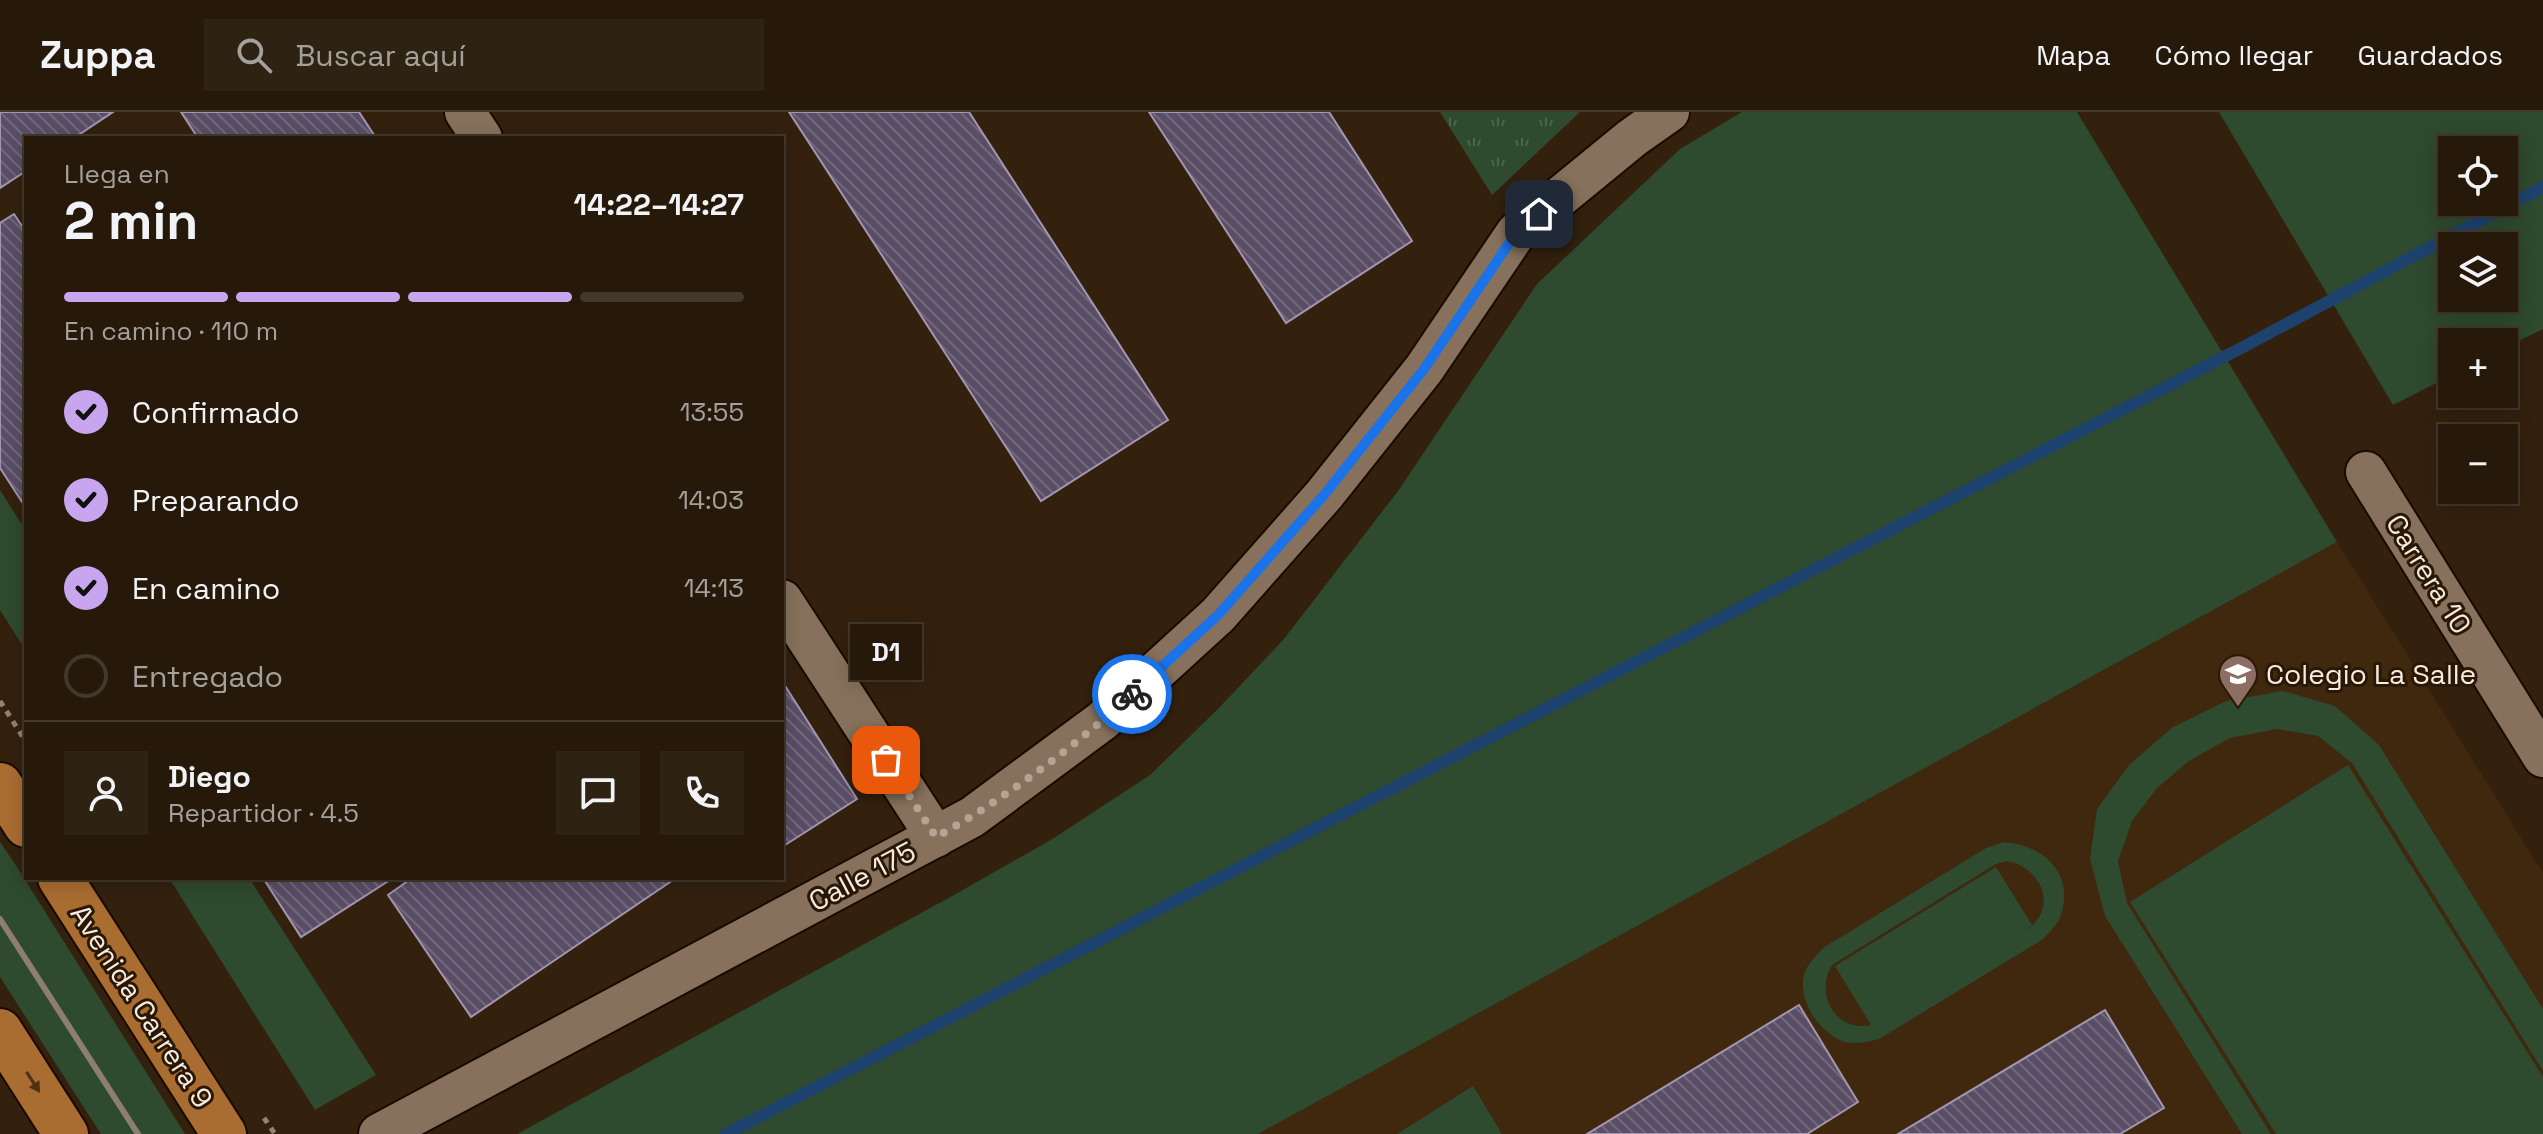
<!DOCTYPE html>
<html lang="es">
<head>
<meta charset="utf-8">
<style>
  :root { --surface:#26190a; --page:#2e2213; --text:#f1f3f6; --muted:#a4a09c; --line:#42382b; --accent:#c7a6ef }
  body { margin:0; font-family:"Space Grotesk",sans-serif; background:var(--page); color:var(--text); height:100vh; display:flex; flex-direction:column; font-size:30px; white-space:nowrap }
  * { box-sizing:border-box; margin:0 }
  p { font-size:26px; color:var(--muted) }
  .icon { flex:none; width:44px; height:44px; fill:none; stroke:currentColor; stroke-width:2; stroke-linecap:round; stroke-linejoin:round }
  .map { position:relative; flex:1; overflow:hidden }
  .panel { position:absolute; left:24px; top:24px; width:760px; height:744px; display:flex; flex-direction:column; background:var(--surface); border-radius:0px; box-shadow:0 4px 20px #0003,0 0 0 2px var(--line) }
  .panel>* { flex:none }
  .buttons { position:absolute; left:2438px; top:24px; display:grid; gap:16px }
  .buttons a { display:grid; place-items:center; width:80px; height:80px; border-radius:0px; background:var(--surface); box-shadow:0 4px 20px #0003,0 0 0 2px var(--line); font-size:40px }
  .pin { position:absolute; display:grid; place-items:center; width:68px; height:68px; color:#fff; margin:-34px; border-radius:16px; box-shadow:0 4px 12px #0006 }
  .courier { position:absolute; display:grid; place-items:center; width:80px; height:80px; margin:-40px; border:6px solid #1a73e8; border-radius:50%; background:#fff; color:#222; box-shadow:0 2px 10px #0007 }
  .bubble { position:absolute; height:56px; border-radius:0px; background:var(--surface); box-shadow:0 4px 20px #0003,0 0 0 2px var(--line); font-size:26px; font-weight:700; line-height:56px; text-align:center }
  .summary em { font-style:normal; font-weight:700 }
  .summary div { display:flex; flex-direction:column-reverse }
  .summary { display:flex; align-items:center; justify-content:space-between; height:136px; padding:0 40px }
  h1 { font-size:52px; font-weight:700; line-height:60px }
  .bar { display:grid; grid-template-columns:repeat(4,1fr); gap:12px 8px; align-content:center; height:96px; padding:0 40px }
  .bar i { height:10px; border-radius:6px; background:var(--line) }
  .bar .on { background:var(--accent) }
  .bar p { grid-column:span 4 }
  .line { display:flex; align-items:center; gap:20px; padding:0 40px; border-top:2px solid var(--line) }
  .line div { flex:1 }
  .round { display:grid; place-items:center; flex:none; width:84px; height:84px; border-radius:0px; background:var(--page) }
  ol { padding:0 40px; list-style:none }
  li { display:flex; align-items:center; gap:24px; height:88px }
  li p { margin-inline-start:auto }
  li .icon { padding:8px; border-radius:50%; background:var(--accent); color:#111; stroke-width:4 }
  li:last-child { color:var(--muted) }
  li i { width:44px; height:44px; border:4px solid var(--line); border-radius:50% }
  header { display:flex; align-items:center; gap:48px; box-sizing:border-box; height:112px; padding:0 40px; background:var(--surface); border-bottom:2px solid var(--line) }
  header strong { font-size:38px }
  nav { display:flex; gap:44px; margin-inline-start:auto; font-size:28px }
  .search { width:560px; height:72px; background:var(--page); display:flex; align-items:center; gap:20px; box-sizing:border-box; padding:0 28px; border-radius:0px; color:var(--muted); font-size:30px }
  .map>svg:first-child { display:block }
  .built { fill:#3f280e }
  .green { fill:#2e4a2f; fill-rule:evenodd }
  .park { fill:url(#park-tufts) }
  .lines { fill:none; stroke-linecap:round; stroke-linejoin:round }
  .stream { stroke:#1e426e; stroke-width:12 }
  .building { fill:url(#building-back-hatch); stroke:#a296b1; stroke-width:2 }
  .minor-casing { stroke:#1a0a00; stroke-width:44 }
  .major-casing { stroke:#1a0a00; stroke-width:48 }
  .path { stroke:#938374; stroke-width:5; stroke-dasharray:6 6; stroke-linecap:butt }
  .minor { stroke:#87715c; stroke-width:40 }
  .major { stroke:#a96d31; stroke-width:44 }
  .rail { stroke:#8e7e6f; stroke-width:6 }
  .oneway { fill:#4f3212 }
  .done { stroke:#b3a496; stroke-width:8; stroke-dasharray:0 14.4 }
  .route { stroke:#1a73e8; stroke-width:10 }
  .labels { text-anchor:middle; stroke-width:6; stroke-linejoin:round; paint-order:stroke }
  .street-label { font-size:28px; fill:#f8ebe0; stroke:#291805 }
  .poi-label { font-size:28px; fill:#f8ebe0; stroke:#291805; text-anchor:start }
</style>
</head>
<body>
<header>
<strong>Zuppa</strong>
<div class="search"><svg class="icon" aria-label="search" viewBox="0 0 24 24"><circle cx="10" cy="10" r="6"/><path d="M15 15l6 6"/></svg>Buscar aquí</div>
<nav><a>Mapa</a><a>Cómo llegar</a><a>Guardados</a></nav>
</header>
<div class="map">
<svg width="2543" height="1022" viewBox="0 0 2543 1022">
  <defs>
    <pattern id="park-tufts" width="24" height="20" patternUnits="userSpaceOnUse" patternTransform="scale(2)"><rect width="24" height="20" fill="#2e4a2f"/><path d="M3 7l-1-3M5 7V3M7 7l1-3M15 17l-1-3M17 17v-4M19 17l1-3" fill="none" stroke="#4d644d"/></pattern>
    <pattern id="building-back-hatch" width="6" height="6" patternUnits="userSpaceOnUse" patternTransform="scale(2)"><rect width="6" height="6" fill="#5a4e67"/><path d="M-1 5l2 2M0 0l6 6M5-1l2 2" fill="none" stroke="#72687c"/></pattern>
  </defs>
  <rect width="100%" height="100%" fill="#33210e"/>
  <!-- built -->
  <polygon class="built" points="2337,430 2543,761 2543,1022 1258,1022"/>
  <!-- green -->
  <g class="green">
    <polygon points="1742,0 2077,0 2337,430 1258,1022 517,1022 954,783 1054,726 1150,663 1218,597 1284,527 1398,379 1537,172 1680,37"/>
    <path d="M2219 0H2543V217L2504 236V230H2452V263L2393 293ZM2452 38H2504V90H2452ZM2452 134H2504V186H2452Z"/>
    <polygon points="0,378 26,419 26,539 0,498"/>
    <polygon points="2283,579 2335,594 2379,633 2543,897 2543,959 2352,651 2318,624 2277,617 2230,626 2189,649 2157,676 2132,709 2118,749 2127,791 2271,1022 2242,1022 2105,804 2090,747 2097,697 2129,653 2173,615 2226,589"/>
    <polygon points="2348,653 2543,965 2543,1022 2276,1022 2130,790"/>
    <polygon points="0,730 15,752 185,1022 101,1022 0,865"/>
    <path d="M2004 730C2046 733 2077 765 2059 808 2055 815 2048 822 2042 828L1879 927C1868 930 1853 933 1842 929 1819 919 1801 893 1803 868 1804 855 1815 845 1823 836L1986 736ZM2006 749C2044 755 2060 801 2022 820L2032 813 1996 755 1835 854 1871 913C1836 921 1814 882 1832 853L1996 752Z"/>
    <polygon points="169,766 249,766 376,963 315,998"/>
    <polygon points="1473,974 1502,1022 1397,1022"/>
  </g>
  <!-- park -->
  <polygon class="park" points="1440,0 1580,0 1492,83"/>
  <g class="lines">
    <!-- stream -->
    <polyline class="stream" points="726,1022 2245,234 2543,75"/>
  </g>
  <!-- building -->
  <g class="building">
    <polygon points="0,0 113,0 74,26 26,26 26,59 0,76"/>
    <polygon points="181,0 359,0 376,26 198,26"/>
    <polygon points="789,0 969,0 1168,308 1041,389"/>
    <polygon points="1149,0 1329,0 1412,129 1286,211"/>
    <polygon points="14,102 26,120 26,396 0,356 0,111"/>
    <polygon points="782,569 857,687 782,735"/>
    <polygon points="263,766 393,766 301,825"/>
    <polygon points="412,766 676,766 471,905 388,783"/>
    <polygon points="1799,893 1858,990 1807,1022 1587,1022"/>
    <polygon points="2105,898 2164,996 2120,1022 1898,1022"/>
  </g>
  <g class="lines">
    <!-- minor casing -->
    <g class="minor-casing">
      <g id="minor">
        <polyline points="465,0 482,26"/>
        <polyline points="2366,360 2543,645"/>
        <polyline points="782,488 936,725"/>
        <polyline points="379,1022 972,705 1102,609 1218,503 1324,383 1424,257 1516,121 1632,26 1669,0"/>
      </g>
    </g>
    <!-- major casing -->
    <g class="major-casing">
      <g id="major">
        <polyline points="0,673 26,713"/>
        <polyline points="60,766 224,1022"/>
        <polyline points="0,919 66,1022"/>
      </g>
    </g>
    <!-- path -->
    <g class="path">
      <polyline points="0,589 26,630"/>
      <polyline points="264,1006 275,1022"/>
    </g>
    <!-- minor -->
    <use href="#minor" class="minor"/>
    <!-- major -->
    <use href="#major" class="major"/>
    <!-- rail -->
    <polyline class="rail" points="0,807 138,1022"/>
  </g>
  <!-- one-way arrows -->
  <defs><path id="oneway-solid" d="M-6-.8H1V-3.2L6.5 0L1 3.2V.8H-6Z" transform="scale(2)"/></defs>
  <use class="oneway" href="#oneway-solid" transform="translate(33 970) rotate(57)"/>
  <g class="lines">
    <!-- done -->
    <path class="done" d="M886 648 936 725C1002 689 1077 633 1132 582"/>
    <!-- route -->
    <polyline class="route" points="1132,582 1218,503 1324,383 1424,257 1516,121 1539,102"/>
  </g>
  <!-- icons -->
  <defs>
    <g id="school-pin" transform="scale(2)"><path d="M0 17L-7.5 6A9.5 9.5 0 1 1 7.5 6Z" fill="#8d6e63" stroke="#291805"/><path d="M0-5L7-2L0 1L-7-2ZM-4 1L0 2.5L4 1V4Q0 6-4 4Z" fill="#fff"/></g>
  </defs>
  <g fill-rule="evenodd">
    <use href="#school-pin" x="2238" y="562"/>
  </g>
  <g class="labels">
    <!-- street labels -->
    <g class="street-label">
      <text transform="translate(2429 462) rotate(58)" y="10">Carrera 10</text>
      <text transform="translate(862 764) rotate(-28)" y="10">Calle 175</text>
      <text transform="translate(142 894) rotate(57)" y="10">Avenida Carrera 9</text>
    </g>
    <!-- poi labels -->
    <g class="poi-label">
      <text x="2266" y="572">Colegio La Salle</text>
    </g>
  </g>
</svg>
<div class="buttons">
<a><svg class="icon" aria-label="locate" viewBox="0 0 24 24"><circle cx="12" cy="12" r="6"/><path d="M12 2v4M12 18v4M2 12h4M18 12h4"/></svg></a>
<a><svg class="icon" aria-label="layers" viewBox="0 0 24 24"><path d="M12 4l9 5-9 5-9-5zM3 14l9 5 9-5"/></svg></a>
<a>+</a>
<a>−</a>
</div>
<div class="pin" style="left:886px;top:648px;background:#ea580c"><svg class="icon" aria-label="bag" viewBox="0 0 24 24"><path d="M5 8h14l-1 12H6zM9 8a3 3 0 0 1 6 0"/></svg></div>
<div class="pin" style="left:1539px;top:102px;background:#1f2937"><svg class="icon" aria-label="home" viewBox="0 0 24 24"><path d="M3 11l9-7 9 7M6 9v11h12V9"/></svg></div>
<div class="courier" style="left:1132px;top:582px"><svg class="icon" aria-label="bike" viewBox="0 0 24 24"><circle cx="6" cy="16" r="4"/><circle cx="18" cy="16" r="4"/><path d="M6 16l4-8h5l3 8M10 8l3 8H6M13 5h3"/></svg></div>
<div class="bubble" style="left:850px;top:512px;width:72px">D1</div>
<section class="panel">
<div class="summary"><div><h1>2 min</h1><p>Llega en</p></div><em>14:22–14:27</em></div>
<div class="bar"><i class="on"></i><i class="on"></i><i class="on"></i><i></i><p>En camino · 110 m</p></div>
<ol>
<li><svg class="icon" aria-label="check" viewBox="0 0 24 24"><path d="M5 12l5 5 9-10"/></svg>Confirmado<p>13:55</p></li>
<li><svg class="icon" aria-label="check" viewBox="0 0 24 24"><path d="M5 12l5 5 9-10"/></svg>Preparando<p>14:03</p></li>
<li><svg class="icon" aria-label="check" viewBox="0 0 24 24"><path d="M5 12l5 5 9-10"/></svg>En camino<p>14:13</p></li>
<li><i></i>Entregado</li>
</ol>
<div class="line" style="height:144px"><a class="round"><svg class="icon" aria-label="person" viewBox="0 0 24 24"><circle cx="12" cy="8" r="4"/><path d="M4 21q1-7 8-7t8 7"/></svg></a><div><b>Diego</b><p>Repartidor · 4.5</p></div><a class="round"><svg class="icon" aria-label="chat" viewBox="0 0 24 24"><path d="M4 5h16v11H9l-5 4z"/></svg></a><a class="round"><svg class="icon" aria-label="phone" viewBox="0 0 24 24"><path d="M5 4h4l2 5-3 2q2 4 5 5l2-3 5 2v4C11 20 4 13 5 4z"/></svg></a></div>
</section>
</div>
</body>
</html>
